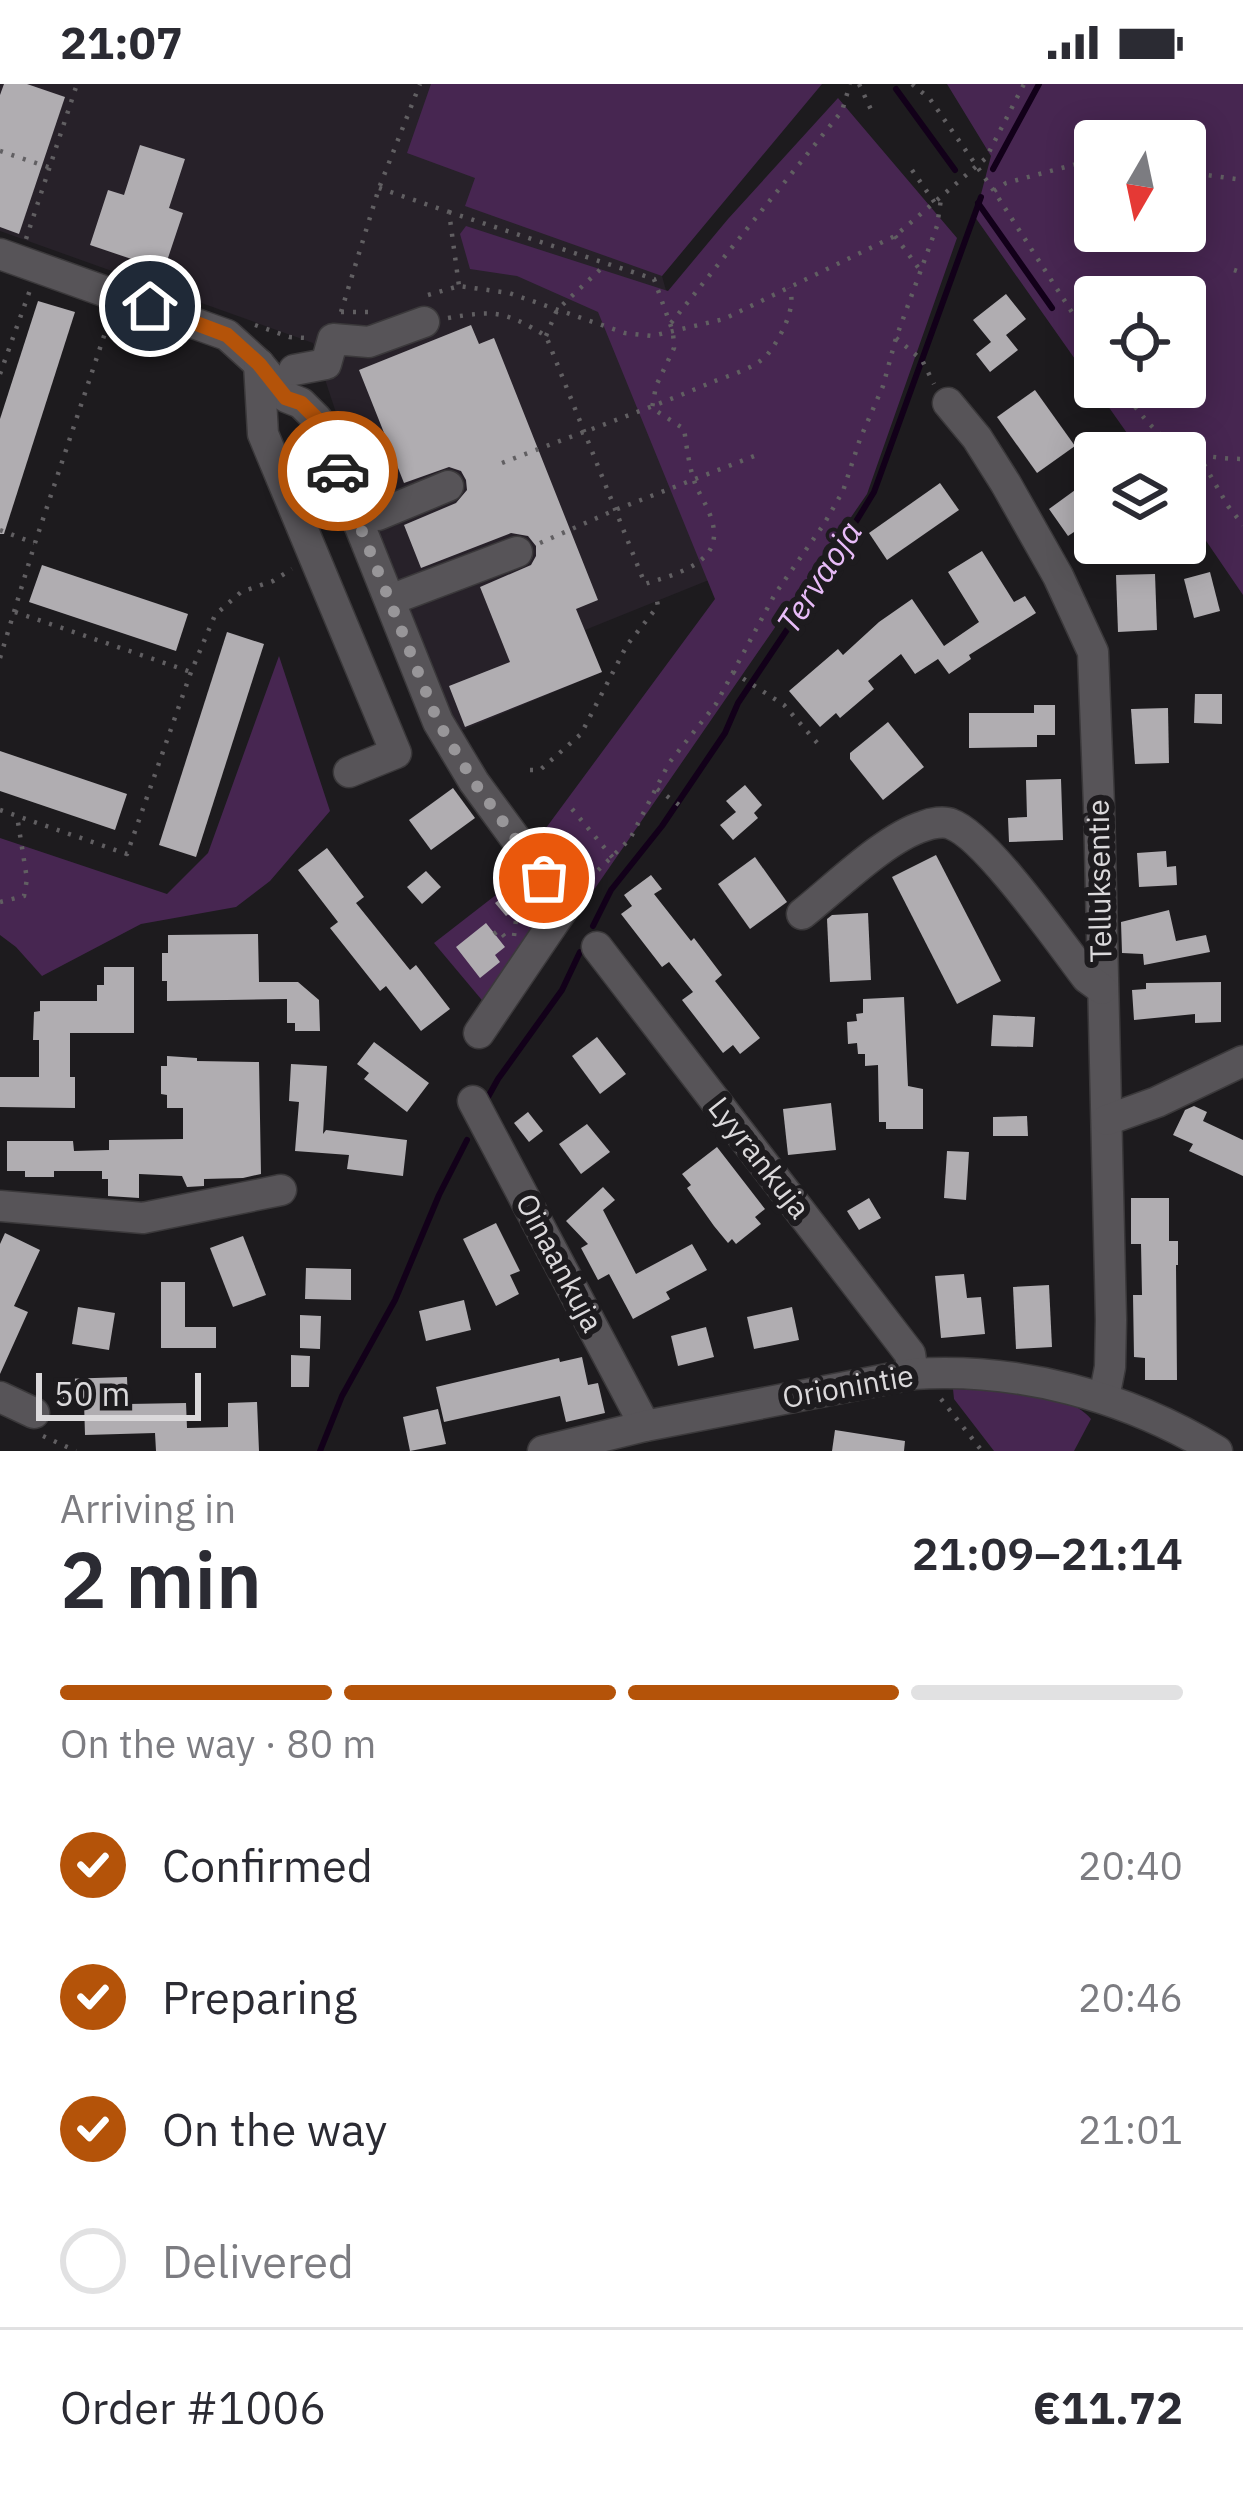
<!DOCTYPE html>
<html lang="en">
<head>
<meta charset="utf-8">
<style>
  :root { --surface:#fff; --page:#f7f7f7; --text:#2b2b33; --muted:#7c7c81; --line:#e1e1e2; --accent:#b45309 }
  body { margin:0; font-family:"IBM Plex Sans",sans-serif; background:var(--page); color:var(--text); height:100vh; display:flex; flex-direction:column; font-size:45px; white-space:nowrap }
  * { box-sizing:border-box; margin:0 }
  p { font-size:39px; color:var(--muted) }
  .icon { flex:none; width:66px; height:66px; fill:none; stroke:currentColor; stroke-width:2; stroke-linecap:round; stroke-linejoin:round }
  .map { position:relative; height:1367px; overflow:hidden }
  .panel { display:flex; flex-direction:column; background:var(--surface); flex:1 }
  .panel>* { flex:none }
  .needle { width:78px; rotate:189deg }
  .controls { position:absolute; left:1074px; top:36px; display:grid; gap:24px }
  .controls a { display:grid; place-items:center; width:132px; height:132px; border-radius:12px; background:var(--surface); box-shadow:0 6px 30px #0003; font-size:60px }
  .scale { position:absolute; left:36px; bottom:30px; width:165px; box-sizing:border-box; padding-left:12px; border:6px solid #dbd9db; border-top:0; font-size:33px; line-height:42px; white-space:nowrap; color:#dbd9db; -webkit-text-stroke:9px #1d1b1e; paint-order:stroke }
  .pin { position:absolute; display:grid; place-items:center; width:102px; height:102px; color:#fff; margin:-51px; border:6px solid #fff; border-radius:50%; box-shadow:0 3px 12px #0007 }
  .courier { position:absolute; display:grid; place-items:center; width:120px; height:120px; margin:-60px; border:9px solid #b45309; border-radius:50%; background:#fff; color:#222; box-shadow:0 3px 15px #0007 }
  .head em { font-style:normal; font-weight:600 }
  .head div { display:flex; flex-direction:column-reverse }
  .head { display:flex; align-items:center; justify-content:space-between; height:204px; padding:0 60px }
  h1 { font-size:78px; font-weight:600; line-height:90px }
  .bar { display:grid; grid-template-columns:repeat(4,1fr); gap:18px 12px; align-content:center; height:144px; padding:0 60px }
  .bar i { height:15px; border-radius:9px; background:var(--line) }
  .bar .current { background:var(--accent) }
  .bar p { grid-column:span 4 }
  .line { display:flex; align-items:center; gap:30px; padding:0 60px; border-top:3px solid var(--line) }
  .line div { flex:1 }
  ol { padding:0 60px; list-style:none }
  li { display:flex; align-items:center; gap:36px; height:132px }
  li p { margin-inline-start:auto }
  li .icon { padding:12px; border-radius:50%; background:var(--accent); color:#fff; stroke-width:4 }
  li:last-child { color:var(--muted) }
  li i { width:66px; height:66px; border:6px solid var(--line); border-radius:50% }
  .status { display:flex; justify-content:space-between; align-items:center; height:84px; padding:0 60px; background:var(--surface); direction:ltr }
  .status svg { height:33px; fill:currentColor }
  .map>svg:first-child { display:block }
  .built { fill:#272129 }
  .green { fill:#472651; fill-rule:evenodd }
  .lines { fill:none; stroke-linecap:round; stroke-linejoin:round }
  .stream { stroke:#120019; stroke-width:6 }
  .building { fill:#b0adb1 }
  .minor-casing { stroke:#3b393b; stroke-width:33 }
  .path { stroke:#615f62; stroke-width:4.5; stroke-dasharray:3 9; stroke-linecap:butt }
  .minor { stroke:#575458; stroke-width:30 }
  .done { stroke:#989699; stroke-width:12; stroke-dasharray:0 21.6 }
  .route { stroke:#b45309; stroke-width:15 }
  .labels { text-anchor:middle; stroke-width:12; stroke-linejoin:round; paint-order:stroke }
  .street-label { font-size:30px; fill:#dbd9db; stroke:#1d1b1e }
  .water-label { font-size:33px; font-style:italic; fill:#e8bcf8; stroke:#1d1b1e }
</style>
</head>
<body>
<div class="status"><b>21:07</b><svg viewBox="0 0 49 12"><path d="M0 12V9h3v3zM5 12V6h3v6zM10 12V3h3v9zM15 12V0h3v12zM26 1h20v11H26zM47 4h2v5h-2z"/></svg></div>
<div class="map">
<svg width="1243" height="1367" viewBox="0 0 1243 1367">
  <rect width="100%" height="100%" fill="#1d1b1e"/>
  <!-- built -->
  <polygon class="built" points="0,0 818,0 662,192 683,267 776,469 585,546 602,588 463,646 438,638 313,259 0,147"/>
  <!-- green -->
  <g class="green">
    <polygon points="431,0 822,0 662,192 465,122 475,94 407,69"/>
    <path d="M947 0H1243V511L1185 426V369H1141L975 133 991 72ZM1185 57V147H1095V57ZM1095 213H1185V303H1095Z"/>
    <polygon points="838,14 957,154 867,410 589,813 543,748 715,515 598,228 517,192 470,185 460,150 466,142 668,207 728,135"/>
    <polygon points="279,572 330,727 270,797 236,823 141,840 42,892 16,863 0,851 0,754 167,810 208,769"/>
    <polygon points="524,789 540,810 544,830 486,921 434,859"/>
    <path d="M953 1305C990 1307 1066 1304 1091 1335L1074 1367H994L954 1315Z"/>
  </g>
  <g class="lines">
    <!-- stream -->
    <g class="stream">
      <polyline points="896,5 955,86"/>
      <polyline points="993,85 1039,0"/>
      <polyline points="978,119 1052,224"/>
      <polyline points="593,842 611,806 662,742 725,649 738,619 819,498 874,408 981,113"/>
      <polyline points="488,1013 498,995 562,906 580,868"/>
      <polyline points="320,1367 342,1312 395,1216 439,1111 467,1056"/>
    </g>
  </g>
  <!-- building -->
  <g class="building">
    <polygon points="4,0 27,0 65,13 19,150 0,143 0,11"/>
    <polygon points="140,61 185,75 169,124 183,129 164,186 90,161 108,106 124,111"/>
    <polygon points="1006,210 1026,235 1006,251 1018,266 990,288 976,270 991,258 973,236"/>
    <polygon points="38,217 75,228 4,450 0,450 0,335"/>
    <polygon points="471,241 479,260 494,254 598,516 576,525 602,588 465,643 449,602 510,578 480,503 531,481 536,472 536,462 528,452 511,449 421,484 404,441 456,419 467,406 466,396 461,387 449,383 404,399 359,286"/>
    <polygon points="1035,306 1075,362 1037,389 997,333"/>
    <polygon points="940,399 959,426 887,476 869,449"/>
    <polygon points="1082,401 1095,419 1095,477 1074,448 1068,452 1049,425"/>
    <polygon points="982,467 1014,518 1025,512 1036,529 969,571 971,575 949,590 938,575 915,590 901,570 868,597 874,605 840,634 836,629 820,643 789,607 838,565 843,571 879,538 912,515 944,562 979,538 948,488"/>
    <polygon points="42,481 188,530 176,567 29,518"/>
    <polygon points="1210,488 1220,527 1194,534 1184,495"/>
    <polygon points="1155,490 1157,546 1118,548 1116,491"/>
    <polygon points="227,548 264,560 196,773 159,761"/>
    <polygon points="1195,610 1222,610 1222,640 1194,639"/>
    <polygon points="1034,621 1055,621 1055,651 1037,651 1037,663 969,664 969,629 1034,629"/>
    <polygon points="1168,624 1169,679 1135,680 1131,625"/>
    <polygon points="888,638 924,683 883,716 850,675 850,669"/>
    <polygon points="0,667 127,710 115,746 0,707"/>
    <polygon points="1061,695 1063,756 1009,758 1008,734 1027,733 1026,696"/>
    <polygon points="745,701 762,721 754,729 758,734 733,756 720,741 736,728 726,717"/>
    <polygon points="453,704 475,734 431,766 409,736"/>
    <polygon points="327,764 364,813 356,819 410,886 416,881 450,925 421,947 386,902 380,907 330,844 338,838 298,786"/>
    <polygon points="1166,767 1167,783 1176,782 1177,801 1139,803 1137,769"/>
    <polygon points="936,771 1001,897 957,920 892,793"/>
    <polygon points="755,773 787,818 750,845 718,800"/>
    <polygon points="426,787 441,803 422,820 407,803"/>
    <polygon points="651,791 662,805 654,810 691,857 694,854 722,891 715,897 760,954 740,970 733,961 723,969 682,916 693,908 669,878 662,883 621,830 632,822 624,811"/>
    <polygon points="517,802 528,815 506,832 495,819"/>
    <polygon points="1169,826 1176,857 1206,851 1210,868 1144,881 1143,870 1122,869 1121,838"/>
    <polygon points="868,829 871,896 830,898 827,835 832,831"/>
    <polygon points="486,839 505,863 495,871 500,878 480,894 456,863"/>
    <polygon points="258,850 259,898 298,898 319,916 320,947 295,947 295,939 287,939 287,915 167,917 167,897 162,897 162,869 168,869 168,851"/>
    <polygon points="104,883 134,883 134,949 70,949 70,993 75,993 75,1024 0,1023 0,993 39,993 39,956 33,956 34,928 40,927 40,917 97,917 97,901 104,901"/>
    <polygon points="1221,898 1221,938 1195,939 1195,930 1134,936 1132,906 1146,905 1146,899"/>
    <polygon points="904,913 908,1002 923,1005 923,1045 886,1045 886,1038 879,1038 878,981 865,982 865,970 858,970 857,959 848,960 847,938 857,937 856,930 863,929 863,915"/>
    <polygon points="993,931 1035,933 1033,963 991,962"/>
    <polygon points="597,953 626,990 600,1010 572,972"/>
    <polygon points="374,958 429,999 407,1028 364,995 369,989 357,980"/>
    <polygon points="167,972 197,974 197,977 259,978 261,1090 243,1094 204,1095 204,1102 187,1103 182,1092 139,1090 139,1114 108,1112 108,1095 102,1095 102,1087 54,1087 54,1093 25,1093 25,1087 7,1087 7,1057 73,1057 74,1067 109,1066 109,1056 183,1055 183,1024 167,1024 167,1011 161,1010 161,982 167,982"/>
    <polygon points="291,980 327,982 323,1050 326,1046 407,1056 403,1092 347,1085 349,1071 295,1067 299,1018 289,1017"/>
    <polygon points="831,1019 836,1066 788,1071 783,1025"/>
    <polygon points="1194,1022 1207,1028 1203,1037 1243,1056 1243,1092 1189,1067 1193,1060 1173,1051 1185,1026"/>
    <polygon points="528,1028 543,1047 529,1058 514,1039"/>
    <polygon points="1027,1032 1028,1052 993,1052 993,1033"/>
    <polygon points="587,1040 610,1068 581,1090 559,1060"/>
    <polygon points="717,1063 765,1125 755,1133 761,1140 736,1160 732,1155 728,1159 714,1142 687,1104 691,1101 682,1090"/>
    <polygon points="947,1067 969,1068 966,1116 944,1114"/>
    <polygon points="603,1103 615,1116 603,1126 636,1190 692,1160 707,1186 666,1208 670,1215 633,1235 609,1190 598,1196 581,1164 588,1160 566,1137"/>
    <polygon points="869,1114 881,1134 859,1146 847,1127"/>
    <polygon points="1131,1114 1169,1114 1169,1157 1178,1157 1178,1181 1176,1181 1177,1296 1145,1296 1145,1274 1134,1273 1133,1211 1142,1211 1141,1160 1131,1160"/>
    <polygon points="496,1139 520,1187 510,1191 519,1210 496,1222 463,1155"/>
    <polygon points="5,1149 40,1166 14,1222 28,1228 0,1290 0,1160"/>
    <polygon points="243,1152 266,1211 233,1223 210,1164"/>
    <polygon points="306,1184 351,1185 351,1216 305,1215"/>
    <polygon points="964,1190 967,1214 981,1213 985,1250 941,1254 935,1192"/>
    <polygon points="161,1198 185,1198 185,1243 216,1243 216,1264 161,1264"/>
    <polygon points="1049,1201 1052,1263 1016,1265 1013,1203"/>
    <polygon points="464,1216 471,1246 426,1257 419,1227"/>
    <polygon points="78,1223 115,1229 109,1266 72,1260"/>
    <polygon points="792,1223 799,1256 754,1265 747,1233"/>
    <polygon points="300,1231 321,1232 320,1265 300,1264"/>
    <polygon points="706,1243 714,1273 678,1282 671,1252"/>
    <polygon points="291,1271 310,1272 309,1303 291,1303"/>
    <polygon points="582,1273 588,1301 598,1299 605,1329 566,1338 560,1312 444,1338 436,1303 559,1274 560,1278"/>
    <polygon points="127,1293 128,1320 186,1319 187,1344 228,1343 228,1319 257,1318 259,1367 156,1367 155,1349 85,1351 84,1318 63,1318 62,1295"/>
    <polygon points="438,1325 446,1360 410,1367 403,1333"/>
    <polygon points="835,1346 905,1357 904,1367 832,1367"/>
  </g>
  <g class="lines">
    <!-- minor casing -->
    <g class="minor-casing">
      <g id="minor">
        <polyline points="0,170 227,251 259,280 286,313 301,319 317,335 438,638 474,698 565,822 479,949"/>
        <polyline points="259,280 263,350 396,669 349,688"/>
        <polyline points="294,286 326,280 333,255 369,258 424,238"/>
        <polyline points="948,319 977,354 1006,400 1058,492 1093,568 1099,722 1111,1236 1110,1283 1104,1314"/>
        <polyline points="378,431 448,402"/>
        <polyline points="390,516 517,468"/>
        <path d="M802 830C835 804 885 754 924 742 931 739 944 737 951 740 986 752 1061 860 1087 894L1102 905"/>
        <polyline points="597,863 910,1270 913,1290"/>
        <polyline points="473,1017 645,1342"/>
        <polyline points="1107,1036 1157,1018 1243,977"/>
        <polyline points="0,1122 143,1134 281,1106"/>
        <polyline points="0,1313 34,1329"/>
        <path d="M543 1367 645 1342 913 1290C1019 1283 1126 1312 1217 1367"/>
      </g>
    </g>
    <!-- path -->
    <g class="path">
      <polyline points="859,0 874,32"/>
      <polyline points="912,0 930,15 994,107 1095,264"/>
      <polyline points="0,67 51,84"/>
      <polyline points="912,86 935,119"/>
      <polyline points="1185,88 1243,96"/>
      <polyline points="379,104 449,128 459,202"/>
      <polyline points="994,107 1006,99 1095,75"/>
      <polyline points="895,152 920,186"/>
      <polyline points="26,155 77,0"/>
      <polyline points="1234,186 1243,189"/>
      <polyline points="428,211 459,202 509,209 625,249 652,252 724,235 895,152 986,74 1024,0"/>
      <polyline points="341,228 371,228"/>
      <polyline points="341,228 379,104 420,0"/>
      <path d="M448 234C495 226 505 227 546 252L645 500C674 490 725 480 712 437 709 425 701 413 696 402 689 384 687 364 684 345L652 324 656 302 674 264 673 248 654 195 449 128"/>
      <polyline points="671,239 842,27 850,0"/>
      <polyline points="255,241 289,253 307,254"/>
      <polyline points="546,252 557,226 606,180"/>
      <polyline points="896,254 922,276 934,300"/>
      <polyline points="0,290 30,206"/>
      <path d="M1121 303C1157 355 1177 374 1243 375"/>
      <polyline points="1198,370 1228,422 1243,441"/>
      <path d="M502 379C571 352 641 328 710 299 727 292 754 285 767 271 780 255 798 222 789 204"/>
      <polyline points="0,446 34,459"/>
      <polyline points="540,459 615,426 762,369"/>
      <polyline points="15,528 191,588"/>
      <polyline points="0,574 35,459 109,237"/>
      <polyline points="733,588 784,621 819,661"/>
      <polyline points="530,686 540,686 581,650 627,561 658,522 657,517"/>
      <polyline points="657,705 682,723"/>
      <polyline points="572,725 613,774"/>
      <polyline points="0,726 127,770 191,588 215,531 241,508 273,497 292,485"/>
      <polyline points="581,803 630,755 669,679 716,620 775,510 824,440 843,407 860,355 883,302 896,254 937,142 941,115"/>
      <polyline points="0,818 24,812 27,795 17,732"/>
      <polyline points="494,850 499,846 509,858"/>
      <polyline points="514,852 517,828 531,816"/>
      <polyline points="941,1315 982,1367"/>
      <polyline points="43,1352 76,1367"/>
    </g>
    <!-- minor -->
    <use href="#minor" class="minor"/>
  </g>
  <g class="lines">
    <!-- done -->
    <polyline class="done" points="338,387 438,638 474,698 544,794"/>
    <!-- route -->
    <polyline class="route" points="150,222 227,251 259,280 286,314 301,319 317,335 338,387"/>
  </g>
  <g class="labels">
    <!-- street labels -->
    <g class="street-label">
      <text transform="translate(1100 797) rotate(-91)" y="10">Telluksentie</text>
      <text transform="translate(759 1074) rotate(52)" y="10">Lyyrankuja</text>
      <text transform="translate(559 1179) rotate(62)" y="10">Oinaankuja</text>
      <text transform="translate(848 1303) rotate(-10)" y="10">Orionintie</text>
    </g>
    <!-- water labels -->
    <g class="water-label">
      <text transform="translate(819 493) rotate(-57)" y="12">Tervaoja</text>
    </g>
  </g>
</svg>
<div class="controls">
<a><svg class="needle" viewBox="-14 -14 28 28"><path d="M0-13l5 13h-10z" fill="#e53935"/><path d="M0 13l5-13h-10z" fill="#7c7c81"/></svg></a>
<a><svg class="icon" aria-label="locate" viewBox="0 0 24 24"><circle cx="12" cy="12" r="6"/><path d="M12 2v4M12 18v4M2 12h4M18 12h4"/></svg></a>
<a><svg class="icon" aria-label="layers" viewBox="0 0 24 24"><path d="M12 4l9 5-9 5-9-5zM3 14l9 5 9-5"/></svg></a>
</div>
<div class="scale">50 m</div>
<div class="pin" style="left:544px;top:794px;background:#ea580c"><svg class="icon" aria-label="bag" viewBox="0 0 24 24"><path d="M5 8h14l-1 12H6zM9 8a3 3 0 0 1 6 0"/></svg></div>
<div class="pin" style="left:150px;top:222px;background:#1f2937"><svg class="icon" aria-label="home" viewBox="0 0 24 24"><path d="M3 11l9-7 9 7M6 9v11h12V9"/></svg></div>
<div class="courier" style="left:338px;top:387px"><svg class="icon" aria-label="car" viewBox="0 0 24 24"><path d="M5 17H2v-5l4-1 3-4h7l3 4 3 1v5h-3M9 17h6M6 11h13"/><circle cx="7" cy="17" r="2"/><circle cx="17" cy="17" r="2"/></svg></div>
</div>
<section class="panel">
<div class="head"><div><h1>2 min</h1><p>Arriving in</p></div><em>21:09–21:14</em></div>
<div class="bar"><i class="current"></i><i class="current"></i><i class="current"></i><i></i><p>On the way · 80 m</p></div>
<ol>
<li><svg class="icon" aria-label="check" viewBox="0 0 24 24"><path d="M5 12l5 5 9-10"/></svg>Confirmed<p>20:40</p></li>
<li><svg class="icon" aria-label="check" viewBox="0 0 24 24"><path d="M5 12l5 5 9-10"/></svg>Preparing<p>20:46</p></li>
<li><svg class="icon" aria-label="check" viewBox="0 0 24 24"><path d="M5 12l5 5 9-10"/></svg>On the way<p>21:01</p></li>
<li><i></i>Delivered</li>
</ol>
<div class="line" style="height:156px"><div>Order #1006</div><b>€11.72</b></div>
</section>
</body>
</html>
